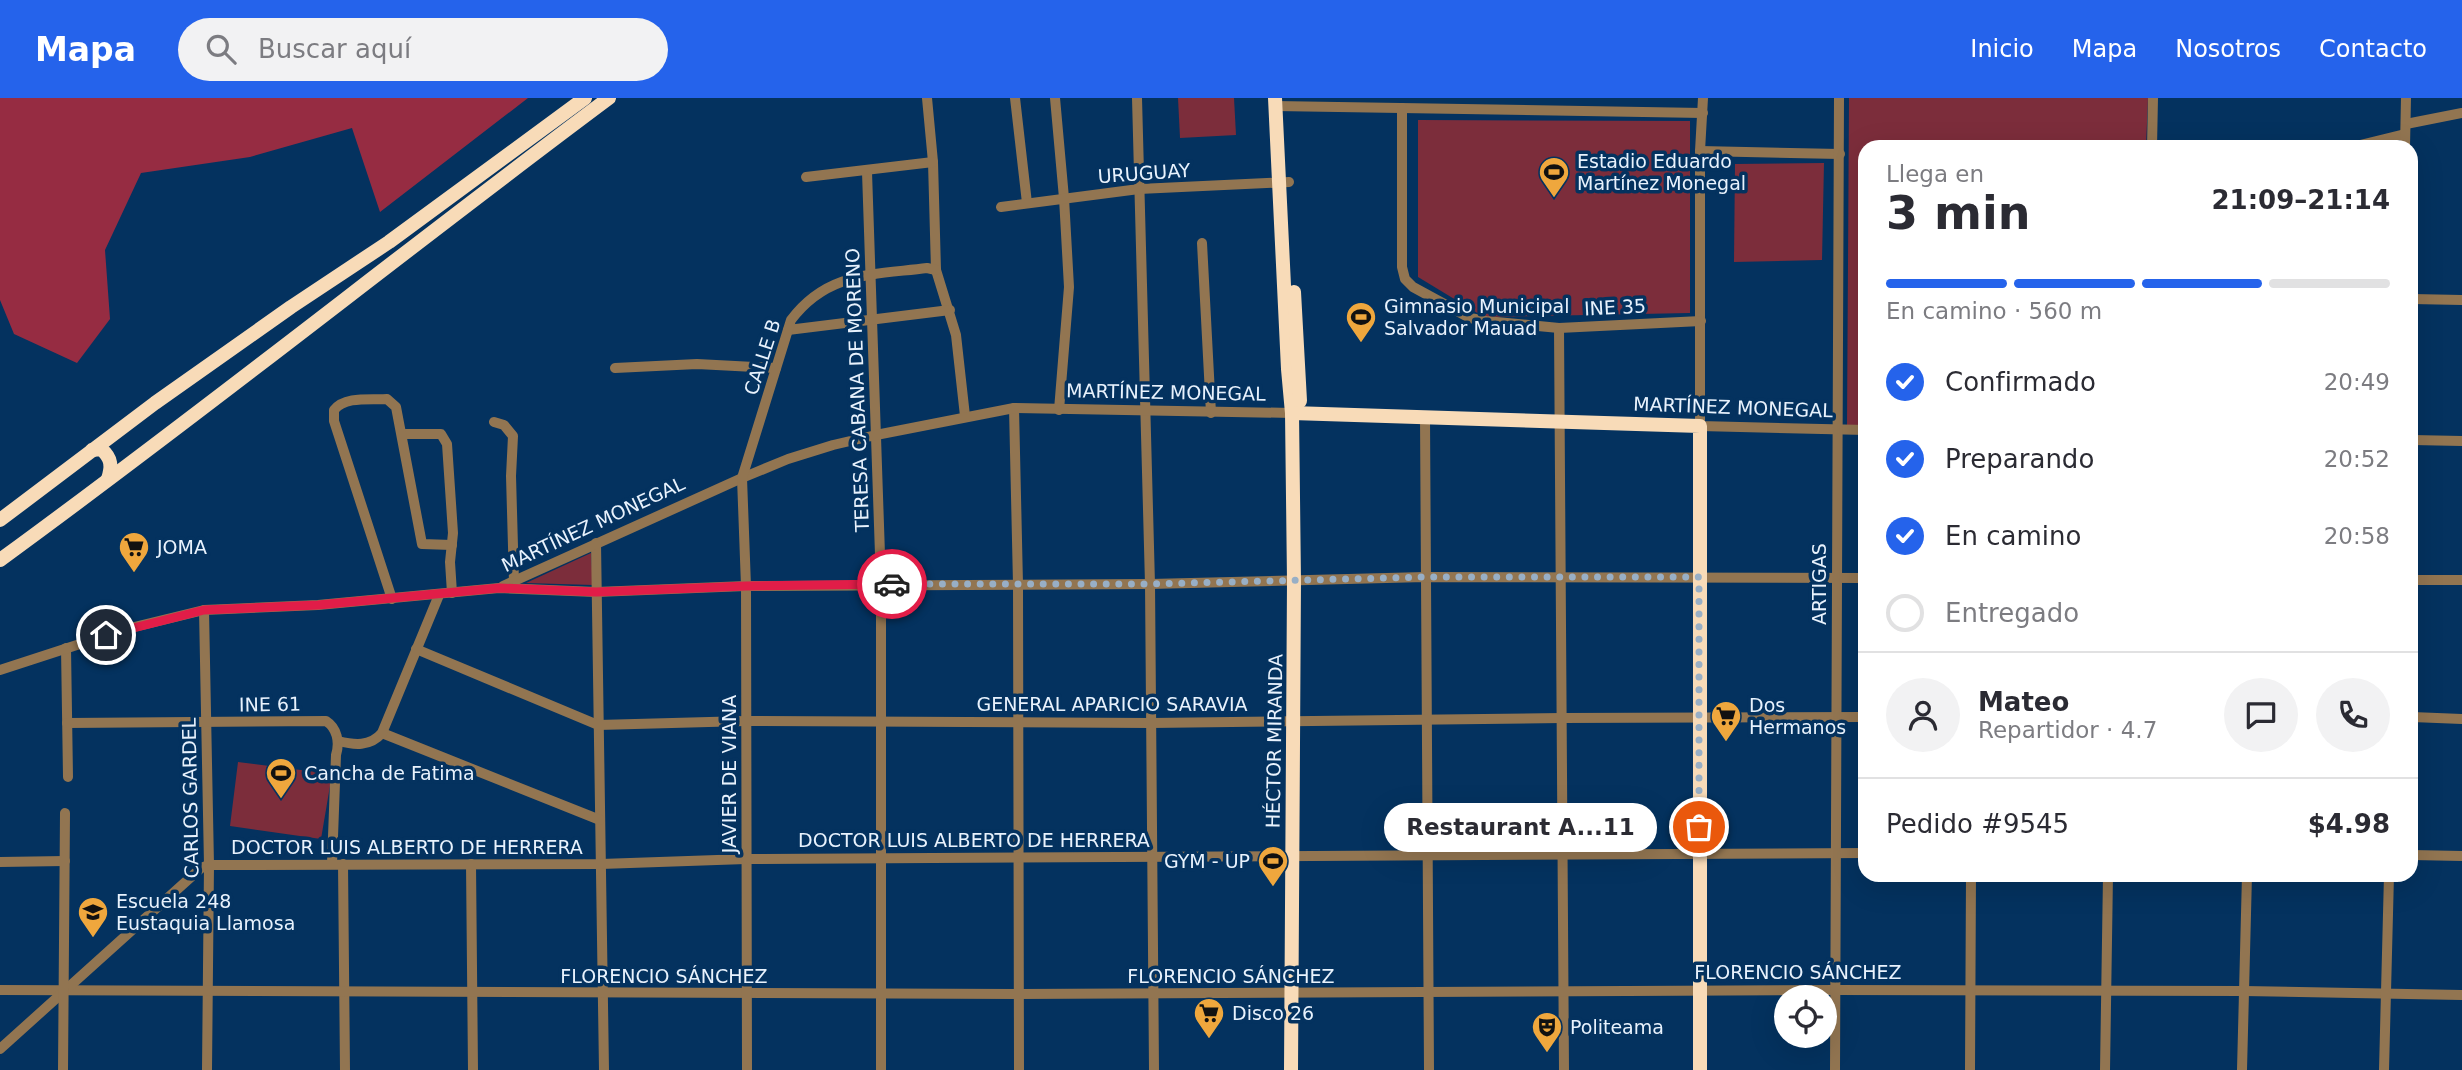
<!DOCTYPE html>
<html lang="es">
<head>
<meta charset="utf-8">
<style>
  :root { --surface:#fff; --page:#f2f2f3; --text:#2b2b33; --muted:#7c7c81; --line:#e1e1e2; --accent:#2563eb }
  body { margin:0; font-family:"DejaVu Sans",sans-serif; background:var(--page); color:var(--text); height:100vh; display:flex; flex-direction:column; font-size:26px; white-space:nowrap }
  * { box-sizing:border-box; margin:0 }
  p { font-size:23px; color:var(--muted) }
  .icon { flex:none; width:38px; height:38px; fill:none; stroke:currentColor; stroke-width:2; stroke-linecap:round; stroke-linejoin:round }
  .map { position:relative; flex:1; overflow:hidden }
  .details { position:absolute; left:1858px; top:42px; width:560px; height:742px; display:flex; flex-direction:column; background:var(--surface); border-radius:21px; box-shadow:0 7px 28px #0002 }
  .details>* { flex:none }
  .tools { position:absolute; left:1774px; top:887px; display:grid; gap:14px }
  .tools a { display:grid; place-items:center; width:63px; height:63px; border-radius:50%; background:var(--surface); box-shadow:0 7px 28px #0002; font-size:35px }
  .pin { position:absolute; display:grid; place-items:center; width:60px; height:60px; color:#fff; margin:-30px; border:4px solid #fff; border-radius:50%; box-shadow:0 2px 7px #0007 }
  .courier { position:absolute; display:grid; place-items:center; width:70px; height:70px; margin:-35px; border:5px solid #e11d48; border-radius:50%; background:#fff; color:#222; box-shadow:0 2px 9px #0007 }
  .bubble { position:absolute; height:49px; border-radius:24px; background:var(--surface); box-shadow:0 7px 28px #0002; font-size:23px; font-weight:800; line-height:49px; text-align:center }
  .headline em { font-style:normal; font-weight:800 }
  .headline div { display:flex; flex-direction:column-reverse }
  .headline { display:flex; align-items:center; justify-content:space-between; height:119px; padding:0 28px }
  h1 { font-size:46px; font-weight:800; line-height:52px }
  .bar { display:grid; grid-template-columns:repeat(4,1fr); gap:10px 7px; align-content:center; height:84px; padding:0 28px }
  .bar i { height:9px; border-radius:5px; background:var(--line) }
  .bar .active { background:var(--accent) }
  .bar p { grid-column:span 4 }
  .line { display:flex; align-items:center; gap:18px; padding:0 28px; border-top:2px solid var(--line) }
  .line div { flex:1 }
  .round { display:grid; place-items:center; flex:none; width:74px; height:74px; border-radius:37px; background:var(--page) }
  ol { padding:0 28px; list-style:none }
  li { display:flex; align-items:center; gap:21px; height:77px }
  li p { margin-inline-start:auto }
  li .icon { padding:7px; border-radius:50%; background:var(--accent); color:#fff; stroke-width:4 }
  li:last-child { color:var(--muted) }
  li i { width:38px; height:38px; border:4px solid var(--line); border-radius:50% }
  header { display:flex; align-items:center; gap:42px; box-sizing:border-box; height:98px; padding:0 35px; background:var(--accent); color:#fff }
  header strong { font-size:33px }
  nav { display:flex; gap:38px; margin-inline-start:auto; font-size:24px }
  .search { width:490px; height:63px; background:var(--page); display:flex; align-items:center; gap:18px; box-sizing:border-box; padding:0 24px; border-radius:38px; color:var(--muted); font-size:26px }
  .map>svg:first-child { display:block }
  .green { fill:#7c2d3b }
  .forest { fill:#962c42 }
  .lines { fill:none; stroke-linecap:round; stroke-linejoin:round }
  .minor { stroke:#927551; stroke-width:10 }
  .highway { stroke:#f8dbb8; stroke-width:14 }
  .done { stroke:#98afc6; stroke-width:7; stroke-dasharray:0 12.6 }
  .route { stroke:#e11d48; stroke-width:9 }
  .labels { text-anchor:middle; stroke-width:7; stroke-linejoin:round; paint-order:stroke }
  .poi-label { font-size:19px; fill:#e8f2fd; stroke:#04325f; text-anchor:start }
  .street-label { font-size:19px; fill:#e8f2fd; stroke:#04325f }
</style>
</head>
<body>
<header>
<strong>Mapa</strong>
<div class="search"><svg class="icon" aria-label="search" viewBox="0 0 24 24"><circle cx="10" cy="10" r="6"/><path d="M15 15l6 6"/></svg>Buscar aquí</div>
<nav><a>Inicio</a><a>Mapa</a><a>Nosotros</a><a>Contacto</a></nav>
</header>
<div class="map">
<svg width="2462" height="972" viewBox="0 0 2462 972">
  <rect width="100%" height="100%" fill="#04325f"/>
  <!-- green -->
  <g class="green">
    <polygon points="1178,0 1234,0 1236,37 1180,40"/>
    <polygon points="1849,0 2148,0 2146,49 1866,49 1865,329 1847,329"/>
    <polygon points="1418,22 1690,23 1690,215 1484,219 1418,179"/>
    <polygon points="1824,65 1822,162 1734,164 1735,66"/>
    <polygon points="591,455 593,487 526,485"/>
    <polygon points="238,664 332,676 321,741 230,728"/>
  </g>
  <!-- forest -->
  <polygon class="forest" points="0,0 528,0 380,114 352,30 250,59 141,75 105,152 110,221 77,265 14,236 0,202"/>
  <g class="lines">
    <!-- minor -->
    <g class="minor">
      <polyline points="927,0 933,64 936,172 956,237 965,318"/>
      <polyline points="1015,0 1027,105"/>
      <polyline points="1055,0 1064,100 1069,189 1059,312"/>
      <polyline points="1137,0 1150,486 1154,972"/>
      <polyline points="1703,0 1700,53 1700,328 1866,332"/>
      <polyline points="1275,8 1703,15"/>
      <polyline points="1402,10 1402,169 1405,181 1413,189 1470,220 1486,223 1559,230 1701,223"/>
      <polyline points="2406,26 2462,15"/>
      <polyline points="2152,49 2153,0"/>
      <polyline points="2352,49 2405,36"/>
      <polyline points="2405,49 2406,0"/>
      <polyline points="1700,53 1840,56"/>
      <polyline points="867,74 881,486 881,972"/>
      <polyline points="806,79 933,64"/>
      <polyline points="1001,109 1139,91 1289,84"/>
      <polyline points="1202,145 1211,315"/>
      <polyline points="2412,201 2462,202"/>
      <polyline points="1559,230 1564,972"/>
      <polyline points="788,232 950,212"/>
      <polyline points="615,270 697,266 776,270"/>
      <polyline points="1014,310 1018,486 1019,972"/>
      <polyline points="1425,319 1429,972"/>
      <polyline points="494,324 504,327 513,338 511,378 514,484"/>
      <polyline points="402,336 441,336 447,346 453,435 450,464 452,495"/>
      <polyline points="2412,342 2462,343"/>
      <polyline points="596,445 604,972"/>
      <polyline points="2412,482 2462,482"/>
      <polyline points="503,488 742,380 788,361 833,347 876,337 1014,310 1292,315"/>
      <path d="M392 501 334 323V312C345 298 370 302 387 301L396 309 422 446 452 447"/>
      <polyline points="204,512 209,767 207,972"/>
      <polyline points="66,550 68,679"/>
      <polyline points="416,551 598,627 746,623 1151,625 1562,620 1866,619"/>
      <polyline points="0,572 126,531 204,512 318,507 499,490 596,494 746,488 1150,486 1425,479 1866,480"/>
      <polyline points="2412,619 2462,621"/>
      <path d="M67 625 326 623C337 630 340 644 336 657L332 766"/>
      <polyline points="382,635 600,722"/>
      <path d="M338 643C354 647 370 649 382 635L439 497"/>
      <polyline points="2412,757 2462,758"/>
      <polyline points="0,764 65,763"/>
      <polyline points="343,766 345,972"/>
      <polyline points="471,766 473,972"/>
      <polyline points="0,892 1018,896 1836,892 2244,893 2462,897"/>
      <polyline points="0,951 201,770 209,767 601,766 746,761 1866,755"/>
      <polyline points="63,972 65,715"/>
      <path d="M747 972 746 488 742 380 791 222C827 174 872 177 927 170L936 172"/>
      <polyline points="1835,972 1839,0"/>
      <polyline points="1970,972 1971,777"/>
      <polyline points="2105,972 2108,777"/>
      <polyline points="2242,972 2247,777"/>
      <polyline points="2384,972 2389,777"/>
    </g>
    <!-- highway -->
    <g class="highway">
      <polyline points="1275,0 1288,271 1292,315 1294,483 1291,972"/>
      <polyline points="1294,194 1300,303"/>
      <polyline points="1292,315 1700,328 1700,972"/>
      <path d="M92 352 101 351C112 360 112 369 108 381"/>
      <polyline points="0,422 155,305 291,209 389,144 585,0"/>
      <path d="M0 462C206 312 405 152 609 0"/>
    </g>
  </g>
  <g class="lines">
    <!-- done -->
    <polyline class="done" points="892,486 1150,486 1425,479 1699,479 1699,729"/>
    <!-- route -->
    <polyline class="route" points="106,537 204,512 318,507 499,490 596,494 746,488 892,486"/>
  </g>
  <!-- icons -->
  <defs>
    <g id="stadium-pin" transform="scale(1.575)"><path d="M0 17L-7.5 6A9.5 9.5 0 1 1 7.5 6Z" fill="#efa73d" stroke="#04325f"/><path d="M0-5a6.5 5 0 1 0 0 10a6.5 5 0 1 0 0-10ZM-3.5-1.8h7v3.6h-7Z" fill="#111"/></g>
    <g id="supermarket-pin" transform="scale(1.575)"><path d="M0 17L-7.5 6A9.5 9.5 0 1 1 7.5 6Z" fill="#efa73d" stroke="#04325f"/><path d="M-6-5.5h2.5l.6 2H6L4.5 2H-2.5L-4.4-4H-6ZM-1.5 3.2a1.3 1.3 0 1 0 .1 0ZM3 3.2a1.3 1.3 0 1 0 .1 0Z" fill="#111"/></g>
    <g id="school-pin" transform="scale(1.575)"><path d="M0 17L-7.5 6A9.5 9.5 0 1 1 7.5 6Z" fill="#efa73d" stroke="#04325f"/><path d="M0-5L7-2L0 1L-7-2ZM-4 1L0 2.5L4 1V4Q0 6-4 4Z" fill="#111"/></g>
    <g id="theatre-pin" transform="scale(1.575)"><path d="M0 17L-7.5 6A9.5 9.5 0 1 1 7.5 6Z" fill="#efa73d" stroke="#04325f"/><path d="M-5-5.5Q0-4 5-5.5V0Q5 5 0 6Q-5 5-5 0ZM-3.3-2.5H-1v1.5H-3.3ZM1-2.5H3.3v1.5H1ZM-2.8 1Q0 5.5 2.8 1Z" fill="#111"/></g>
  </defs>
  <g fill-rule="evenodd">
    <use href="#stadium-pin" x="1554" y="74"/>
    <use href="#stadium-pin" x="1361" y="219"/>
    <use href="#supermarket-pin" x="134" y="449"/>
    <use href="#supermarket-pin" x="1726" y="618"/>
    <use href="#stadium-pin" x="281" y="675"/>
    <use href="#stadium-pin" x="1273" y="763"/>
    <use href="#school-pin" x="93" y="814"/>
    <use href="#supermarket-pin" x="1209" y="915"/>
    <use href="#theatre-pin" x="1547" y="929"/>
  </g>
  <g class="labels">
    <!-- poi labels -->
    <g class="poi-label">
      <text x="1577" y="70">Estadio Eduardo<tspan x="1577" dy="22">Martínez Monegal</tspan></text>
      <text x="1384" y="215">Gimnasio Municipal<tspan x="1384" dy="22">Salvador Mauad</tspan></text>
      <text x="157" y="456">JOMA</text>
      <text x="1749" y="614">Dos<tspan x="1749" dy="22">Hermanos</tspan></text>
      <text x="304" y="682">Cancha de Fatima</text>
      <text x="1250" y="770" text-anchor="end">GYM - UP</text>
      <text x="116" y="810">Escuela 248<tspan x="116" dy="22">Eustaquia Llamosa</tspan></text>
      <text x="1232" y="922">Disco 26</text>
      <text x="1570" y="936">Politeama</text>
    </g>
    <!-- street labels -->
    <g class="street-label">
      <text transform="translate(1144 75) rotate(-4)" y="7">URUGUAY</text>
      <text transform="translate(1615 209) rotate(-3)" y="7">INE 35</text>
      <text transform="translate(762 259) rotate(-72)" y="7">CALLE B</text>
      <text transform="translate(857 292) rotate(-92)" y="7">TERESA CABANA DE MORENO</text>
      <text transform="translate(1166 294) rotate(1)" y="7">MARTÍNEZ MONEGAL</text>
      <text transform="translate(1733 309) rotate(2)" y="7">MARTÍNEZ MONEGAL</text>
      <text transform="translate(593 426) rotate(-25)" y="7">MARTÍNEZ MONEGAL</text>
      <text transform="translate(1819 486) rotate(-90)" y="7">ARTIGAS</text>
      <text transform="translate(270 606) rotate(-1)" y="7">INE 61</text>
      <text x="1112" y="613">GENERAL APARICIO SARAVIA</text>
      <text transform="translate(1274 643) rotate(-89)" y="7">HÉCTOR MIRANDA</text>
      <text transform="translate(729 676) rotate(-90)" y="7">JAVIER DE VIANA</text>
      <text transform="translate(190 700) rotate(-91)" y="7">CARLOS GARDEL</text>
      <text x="974" y="749">DOCTOR LUIS ALBERTO DE HERRERA</text>
      <text x="407" y="756">DOCTOR LUIS ALBERTO DE HERRERA</text>
      <text x="1798" y="881">FLORENCIO SÁNCHEZ</text>
      <text x="664" y="885">FLORENCIO SÁNCHEZ</text>
      <text x="1231" y="885">FLORENCIO SÁNCHEZ</text>
    </g>
  </g>
</svg>
<div class="tools">
<a><svg class="icon" aria-label="locate" viewBox="0 0 24 24"><circle cx="12" cy="12" r="6"/><path d="M12 2v4M12 18v4M2 12h4M18 12h4"/></svg></a>
</div>
<div class="pin" style="left:1699px;top:729px;background:#ea580c"><svg class="icon" aria-label="bag" viewBox="0 0 24 24"><path d="M5 8h14l-1 12H6zM9 8a3 3 0 0 1 6 0"/></svg></div>
<div class="pin" style="left:106px;top:537px;background:#1f2937"><svg class="icon" aria-label="home" viewBox="0 0 24 24"><path d="M3 11l9-7 9 7M6 9v11h12V9"/></svg></div>
<div class="courier" style="left:892px;top:486px"><svg class="icon" aria-label="car" viewBox="0 0 24 24"><path d="M5 17H2v-5l4-1 3-4h7l3 4 3 1v5h-3M9 17h6M6 11h13"/><circle cx="7" cy="17" r="2"/><circle cx="17" cy="17" r="2"/></svg></div>
<div class="bubble" style="left:1384px;top:705px;width:273px">Restaurant A...11</div>
<section class="details">
<div class="headline"><div><h1>3 min</h1><p>Llega en</p></div><em>21:09–21:14</em></div>
<div class="bar"><i class="active"></i><i class="active"></i><i class="active"></i><i></i><p>En camino · 560 m</p></div>
<ol>
<li><svg class="icon" aria-label="check" viewBox="0 0 24 24"><path d="M5 12l5 5 9-10"/></svg>Confirmado<p>20:49</p></li>
<li><svg class="icon" aria-label="check" viewBox="0 0 24 24"><path d="M5 12l5 5 9-10"/></svg>Preparando<p>20:52</p></li>
<li><svg class="icon" aria-label="check" viewBox="0 0 24 24"><path d="M5 12l5 5 9-10"/></svg>En camino<p>20:58</p></li>
<li><i></i>Entregado</li>
</ol>
<div class="line" style="height:126px"><a class="round"><svg class="icon" aria-label="person" viewBox="0 0 24 24"><circle cx="12" cy="8" r="4"/><path d="M4 21q1-7 8-7t8 7"/></svg></a><div><b>Mateo</b><p>Repartidor · 4.7</p></div><a class="round"><svg class="icon" aria-label="chat" viewBox="0 0 24 24"><path d="M4 5h16v11H9l-5 4z"/></svg></a><a class="round"><svg class="icon" aria-label="phone" viewBox="0 0 24 24"><path d="M5 4h4l2 5-3 2q2 4 5 5l2-3 5 2v4C11 20 4 13 5 4z"/></svg></a></div>
<div class="line" style="height:91px"><div>Pedido #9545</div><b>$4.98</b></div>
</section>
</div>
</body>
</html>
